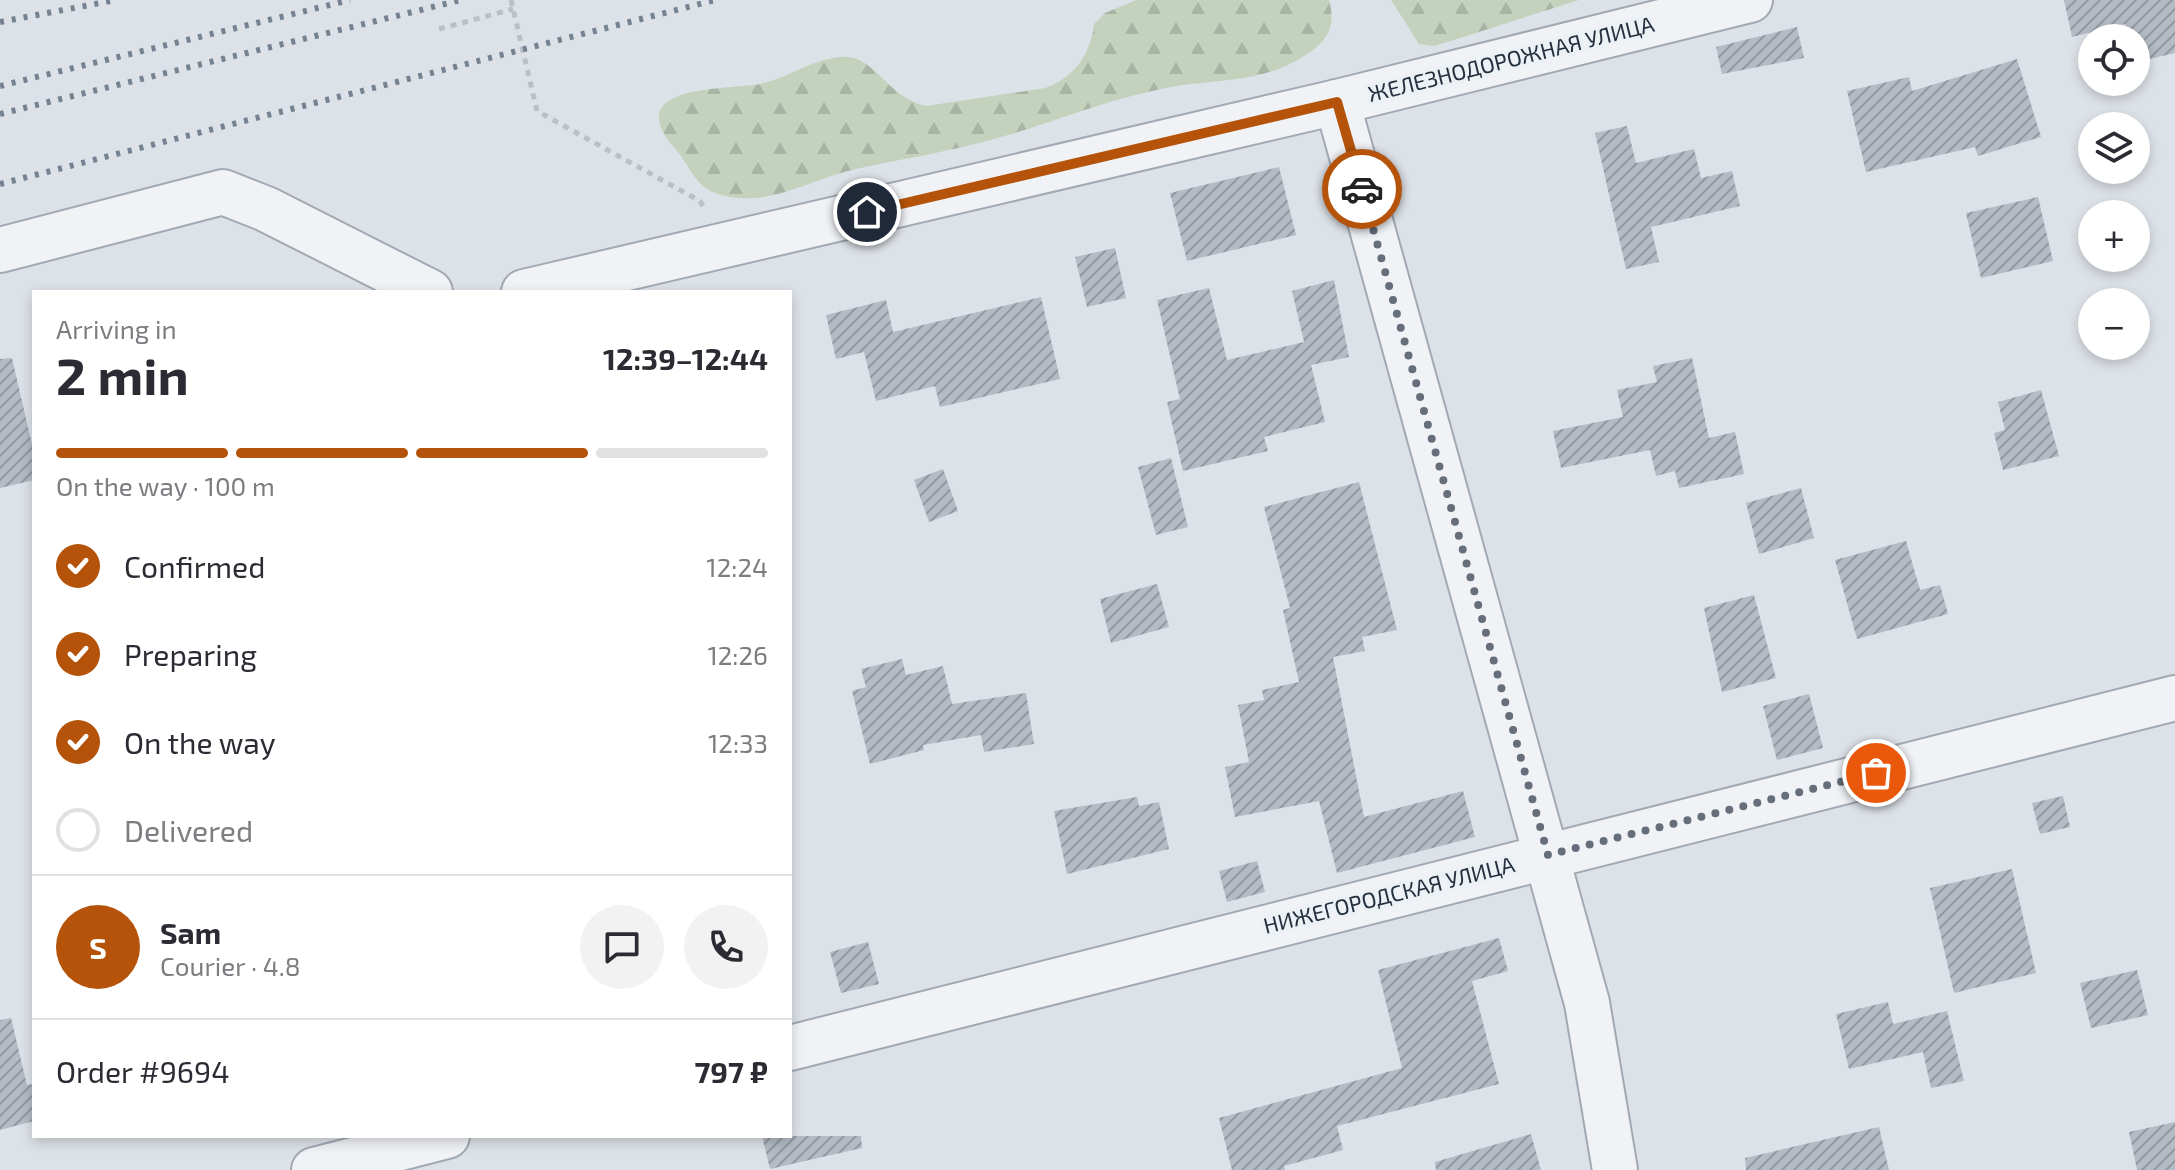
<!DOCTYPE html>
<html lang="en">
<head>
<meta charset="utf-8">
<style>
  :root { --surface:#fff; --page:#f2f2f3; --text:#2b2b33; --muted:#7c7c81; --line:#e1e1e2; --accent:#b45309 }
  body { margin:0; font-family:"Exo 2",sans-serif; background:var(--page); color:var(--text); height:100vh; display:flex; flex-direction:column; font-size:30px; white-space:nowrap }
  * { box-sizing:border-box; margin:0 }
  p { font-size:26px; color:var(--muted) }
  .icon { flex:none; width:44px; height:44px; fill:none; stroke:currentColor; stroke-width:2; stroke-linecap:round; stroke-linejoin:round }
  .map { position:relative; flex:1; overflow:hidden }
  .side { position:absolute; left:32px; top:290px; width:760px; height:848px; display:flex; flex-direction:column; background:var(--surface); border-radius:0px; box-shadow:0 4px 12px #0003 }
  .side>* { flex:none }
  .fabs { position:absolute; left:2078px; top:24px; display:grid; gap:16px }
  .fabs a { display:grid; place-items:center; width:72px; height:72px; border-radius:50%; background:var(--surface); box-shadow:0 4px 12px #0003; font-size:40px }
  .pin { position:absolute; display:grid; place-items:center; width:68px; height:68px; color:#fff; margin:-34px; border:4px solid #fff; border-radius:50%; box-shadow:0 2px 8px #0007 }
  .courier { position:absolute; display:grid; place-items:center; width:80px; height:80px; margin:-40px; border:6px solid #b45309; border-radius:50%; background:#fff; color:#222; box-shadow:0 2px 10px #0007 }
  .overview em { font-style:normal; font-weight:700 }
  .overview div { display:flex; flex-direction:column-reverse }
  .overview { display:flex; align-items:center; justify-content:space-between; height:136px; padding:0 24px }
  h1 { font-size:52px; font-weight:700; line-height:60px }
  .bar { display:grid; grid-template-columns:repeat(4,1fr); gap:12px 8px; align-content:center; height:96px; padding:0 24px }
  .bar i { height:10px; border-radius:6px; background:var(--line) }
  .bar .selected { background:var(--accent) }
  .bar p { grid-column:span 4 }
  .line { display:flex; align-items:center; gap:20px; padding:0 24px; border-top:2px solid var(--line) }
  .line div { flex:1 }
  .round { display:grid; place-items:center; flex:none; width:84px; height:84px; border-radius:42px; background:var(--page) }
  ol { padding:0 24px; list-style:none }
  li { display:flex; align-items:center; gap:24px; height:88px }
  li p { margin-inline-start:auto }
  li .icon { padding:8px; border-radius:50%; background:var(--accent); color:#fff; stroke-width:4 }
  li:last-child { color:var(--muted) }
  li i { width:44px; height:44px; border:4px solid var(--line); border-radius:50% }
  .map>svg:first-child { display:block }
  .forest { fill:url(#forest-firs) }
  .building { fill:url(#building-hatch) }
  .lines { fill:none; stroke-linecap:round; stroke-linejoin:round }
  .minor-casing { stroke:#a2a9b2; stroke-width:48 }
  .path { stroke:#bbc0c6; stroke-width:5; stroke-dasharray:6 6; stroke-linecap:butt }
  .minor { stroke:#f0f2f6; stroke-width:44 }
  .rail { stroke:#758292; stroke-width:6; stroke-dasharray:4 8; stroke-linecap:butt }
  .done { stroke:#656e7a; stroke-width:8; stroke-dasharray:0 14.4 }
  .route { stroke:#b45309; stroke-width:10 }
  .labels { text-anchor:middle; stroke-width:7; stroke-linejoin:round; paint-order:stroke }
  .street-label { font-size:22px; fill:#25303f; stroke:#ecf1f5 }
</style>
</head>
<body>
<div class="map">
<svg width="2175" height="1170" viewBox="0 0 2175 1170">
  <defs>
    <pattern id="forest-firs" width="22" height="20" patternUnits="userSpaceOnUse" patternTransform="scale(2)"><rect width="22" height="20" fill="#c4d2bd"/><path d="M5 1l3.5 6h-7zM16 11l3.5 6h-7z" fill="#a8b5a4"/></pattern>
    <pattern id="building-hatch" width="6" height="6" patternUnits="userSpaceOnUse" patternTransform="scale(2)"><rect width="6" height="6" fill="#b4bbc5"/><path d="M-1 1l2-2M0 6l6-6M5 7l2-2" fill="none" stroke="#9298a1"/></pattern>
  </defs>
  <rect width="100%" height="100%" fill="#dde2e8"/>
  <!-- forest -->
  <g class="forest">
    <path d="M1136 0H1329C1337 28 1326 44 1301 58 1256 85 1210 78 1161 89 1097 102 1038 129 975 144 936 154 896 160 856 169 810 179 764 211 716 193 694 186 690 165 676 150 617 84 726 90 760 84 788 78 813 59 841 57 874 53 886 97 926 106L1045 88C1074 78 1091 54 1094 24L1105 13Z"/>
    <polygon points="1391,0 1579,0 1435,46 1419,44"/>
  </g>
  <!-- building -->
  <g class="building">
    <polygon points="2064,0 2175,0 2175,53 2136,62 2136,38 2129,38 2125,24 2072,37"/>
    <polygon points="1797,27 1804,58 1722,74 1716,47"/>
    <polygon points="2017,59 2041,137 1978,156 1975,147 1866,172 1847,91 1909,77 1912,91"/>
    <polygon points="1627,126 1636,163 1694,149 1701,178 1732,171 1740,206 1651,227 1659,262 1626,269 1595,133"/>
    <polygon points="1279,167 1296,235 1187,261 1170,193"/>
    <polygon points="2038,197 2053,261 1981,278 1966,213"/>
    <polygon points="1115,248 1126,298 1087,307 1075,257"/>
    <polygon points="1334,280 1349,357 1311,365 1325,422 1264,437 1268,451 1183,471 1167,402 1180,399 1157,300 1209,288 1227,360 1304,342 1292,291"/>
    <polygon points="1041,297 1060,379 940,407 935,386 876,401 864,352 836,359 826,315 886,300 893,332"/>
    <polygon points="12,358 34,453 34,480 0,488 0,359"/>
    <polygon points="1692,358 1709,438 1735,432 1744,474 1679,488 1675,471 1656,476 1650,450 1561,468 1553,431 1623,417 1617,390 1657,382 1653,366"/>
    <polygon points="2041,390 2059,456 2003,470 1994,433 2005,430 1998,402"/>
    <polygon points="1171,458 1188,527 1156,535 1138,467"/>
    <polygon points="943,469 958,511 929,522 914,480"/>
    <polygon points="1359,482 1397,630 1362,637 1365,651 1333,657 1364,817 1463,791 1475,837 1337,873 1319,801 1235,817 1225,767 1249,762 1238,705 1264,700 1262,690 1299,682 1283,610 1290,608 1264,507"/>
    <polygon points="1801,488 1814,538 1759,554 1746,503"/>
    <polygon points="1906,541 1920,590 1940,585 1948,614 1857,639 1835,560"/>
    <polygon points="1157,584 1169,627 1111,643 1100,599"/>
    <polygon points="1754,595 1776,678 1722,692 1704,608"/>
    <polygon points="902,659 906,675 943,666 952,704 1026,693 1034,744 984,752 981,735 923,745 924,750 870,764 852,691 866,687 861,669"/>
    <polygon points="1809,694 1823,748 1777,760 1763,706"/>
    <polygon points="2063,796 2070,827 2040,834 2032,803"/>
    <polygon points="1137,797 1139,806 1159,802 1169,849 1067,874 1054,811"/>
    <polygon points="1257,861 1265,892 1227,902 1219,871"/>
    <polygon points="2012,869 2036,973 1954,993 1930,888"/>
    <polygon points="1499,938 1508,971 1472,981 1499,1084 1337,1126 1343,1150 1284,1166 1285,1170 1232,1170 1219,1118 1402,1068 1378,970"/>
    <polygon points="868,942 879,984 841,993 830,952"/>
    <polygon points="2137,970 2148,1015 2091,1028 2080,983"/>
    <polygon points="1888,1002 1893,1024 1947,1011 1964,1081 1931,1088 1923,1052 1849,1069 1836,1014"/>
    <polygon points="11,1018 27,1085 34,1084 34,1121 0,1130 0,1020"/>
    <polygon points="2175,1122 2175,1170 2137,1170 2129,1132"/>
    <polygon points="1879,1127 1889,1170 1746,1170 1745,1158"/>
    <polygon points="1531,1134 1541,1170 1436,1170 1435,1162"/>
    <polygon points="762,1136 861,1136 862,1148 770,1169"/>
  </g>
  <g class="lines">
    <!-- minor casing -->
    <g class="minor-casing">
      <g id="minor">
        <polyline points="1337,102 1587,1003 1615,1170"/>
        <polyline points="0,250 223,192 266,209 430,292"/>
        <polyline points="524,292 1337,102 1750,0"/>
        <polyline points="790,1048 2175,698"/>
        <polyline points="314,1170 447,1136"/>
      </g>
    </g>
    <!-- path -->
    <g class="path">
      <polyline points="511,0 537,111 700,201 705,210"/>
      <polyline points="439,29 513,9"/>
    </g>
    <!-- minor -->
    <use href="#minor" class="minor"/>
    <!-- rail -->
    <g class="rail">
      <polyline points="0,22 116,0"/>
      <polyline points="0,86 350,0"/>
      <polyline points="0,114 461,0"/>
      <polyline points="0,184 715,0"/>
    </g>
  </g>
  <g class="lines">
    <!-- done -->
    <polyline class="done" points="1362,189 1548,855 1876,773"/>
    <!-- route -->
    <polyline class="route" points="867,212 1337,102 1362,189"/>
  </g>
  <g class="labels">
    <!-- street labels -->
    <g class="street-label">
      <text transform="translate(1511 59) rotate(-14)" y="8">ЖЕЛЕЗНОДОРОЖНАЯ УЛИЦА</text>
      <text transform="translate(1389 895) rotate(-14)" y="8">НИЖЕГОРОДСКАЯ УЛИЦА</text>
    </g>
  </g>
</svg>
<div class="fabs">
<a><svg class="icon" aria-label="locate" viewBox="0 0 24 24"><circle cx="12" cy="12" r="6"/><path d="M12 2v4M12 18v4M2 12h4M18 12h4"/></svg></a>
<a><svg class="icon" aria-label="layers" viewBox="0 0 24 24"><path d="M12 4l9 5-9 5-9-5zM3 14l9 5 9-5"/></svg></a>
<a>+</a>
<a>−</a>
</div>
<div class="pin" style="left:1876px;top:773px;background:#ea580c"><svg class="icon" aria-label="bag" viewBox="0 0 24 24"><path d="M5 8h14l-1 12H6zM9 8a3 3 0 0 1 6 0"/></svg></div>
<div class="pin" style="left:867px;top:212px;background:#1f2937"><svg class="icon" aria-label="home" viewBox="0 0 24 24"><path d="M3 11l9-7 9 7M6 9v11h12V9"/></svg></div>
<div class="courier" style="left:1362px;top:189px"><svg class="icon" aria-label="car" viewBox="0 0 24 24"><path d="M5 17H2v-5l4-1 3-4h7l3 4 3 1v5h-3M9 17h6M6 11h13"/><circle cx="7" cy="17" r="2"/><circle cx="17" cy="17" r="2"/></svg></div>
<section class="side">
<div class="overview"><div><h1>2 min</h1><p>Arriving in</p></div><em>12:39–12:44</em></div>
<div class="bar"><i class="selected"></i><i class="selected"></i><i class="selected"></i><i></i><p>On the way · 100 m</p></div>
<ol>
<li><svg class="icon" aria-label="check" viewBox="0 0 24 24"><path d="M5 12l5 5 9-10"/></svg>Confirmed<p>12:24</p></li>
<li><svg class="icon" aria-label="check" viewBox="0 0 24 24"><path d="M5 12l5 5 9-10"/></svg>Preparing<p>12:26</p></li>
<li><svg class="icon" aria-label="check" viewBox="0 0 24 24"><path d="M5 12l5 5 9-10"/></svg>On the way<p>12:33</p></li>
<li><i></i>Delivered</li>
</ol>
<div class="line" style="height:144px"><b class="round" style="background:var(--accent);color:#fff">S</b><div><b>Sam</b><p>Courier · 4.8</p></div><a class="round"><svg class="icon" aria-label="chat" viewBox="0 0 24 24"><path d="M4 5h16v11H9l-5 4z"/></svg></a><a class="round"><svg class="icon" aria-label="phone" viewBox="0 0 24 24"><path d="M5 4h4l2 5-3 2q2 4 5 5l2-3 5 2v4C11 20 4 13 5 4z"/></svg></a></div>
<div class="line" style="height:104px"><div>Order #9694</div><b>797 ₽</b></div>
</section>
</div>
</body>
</html>
